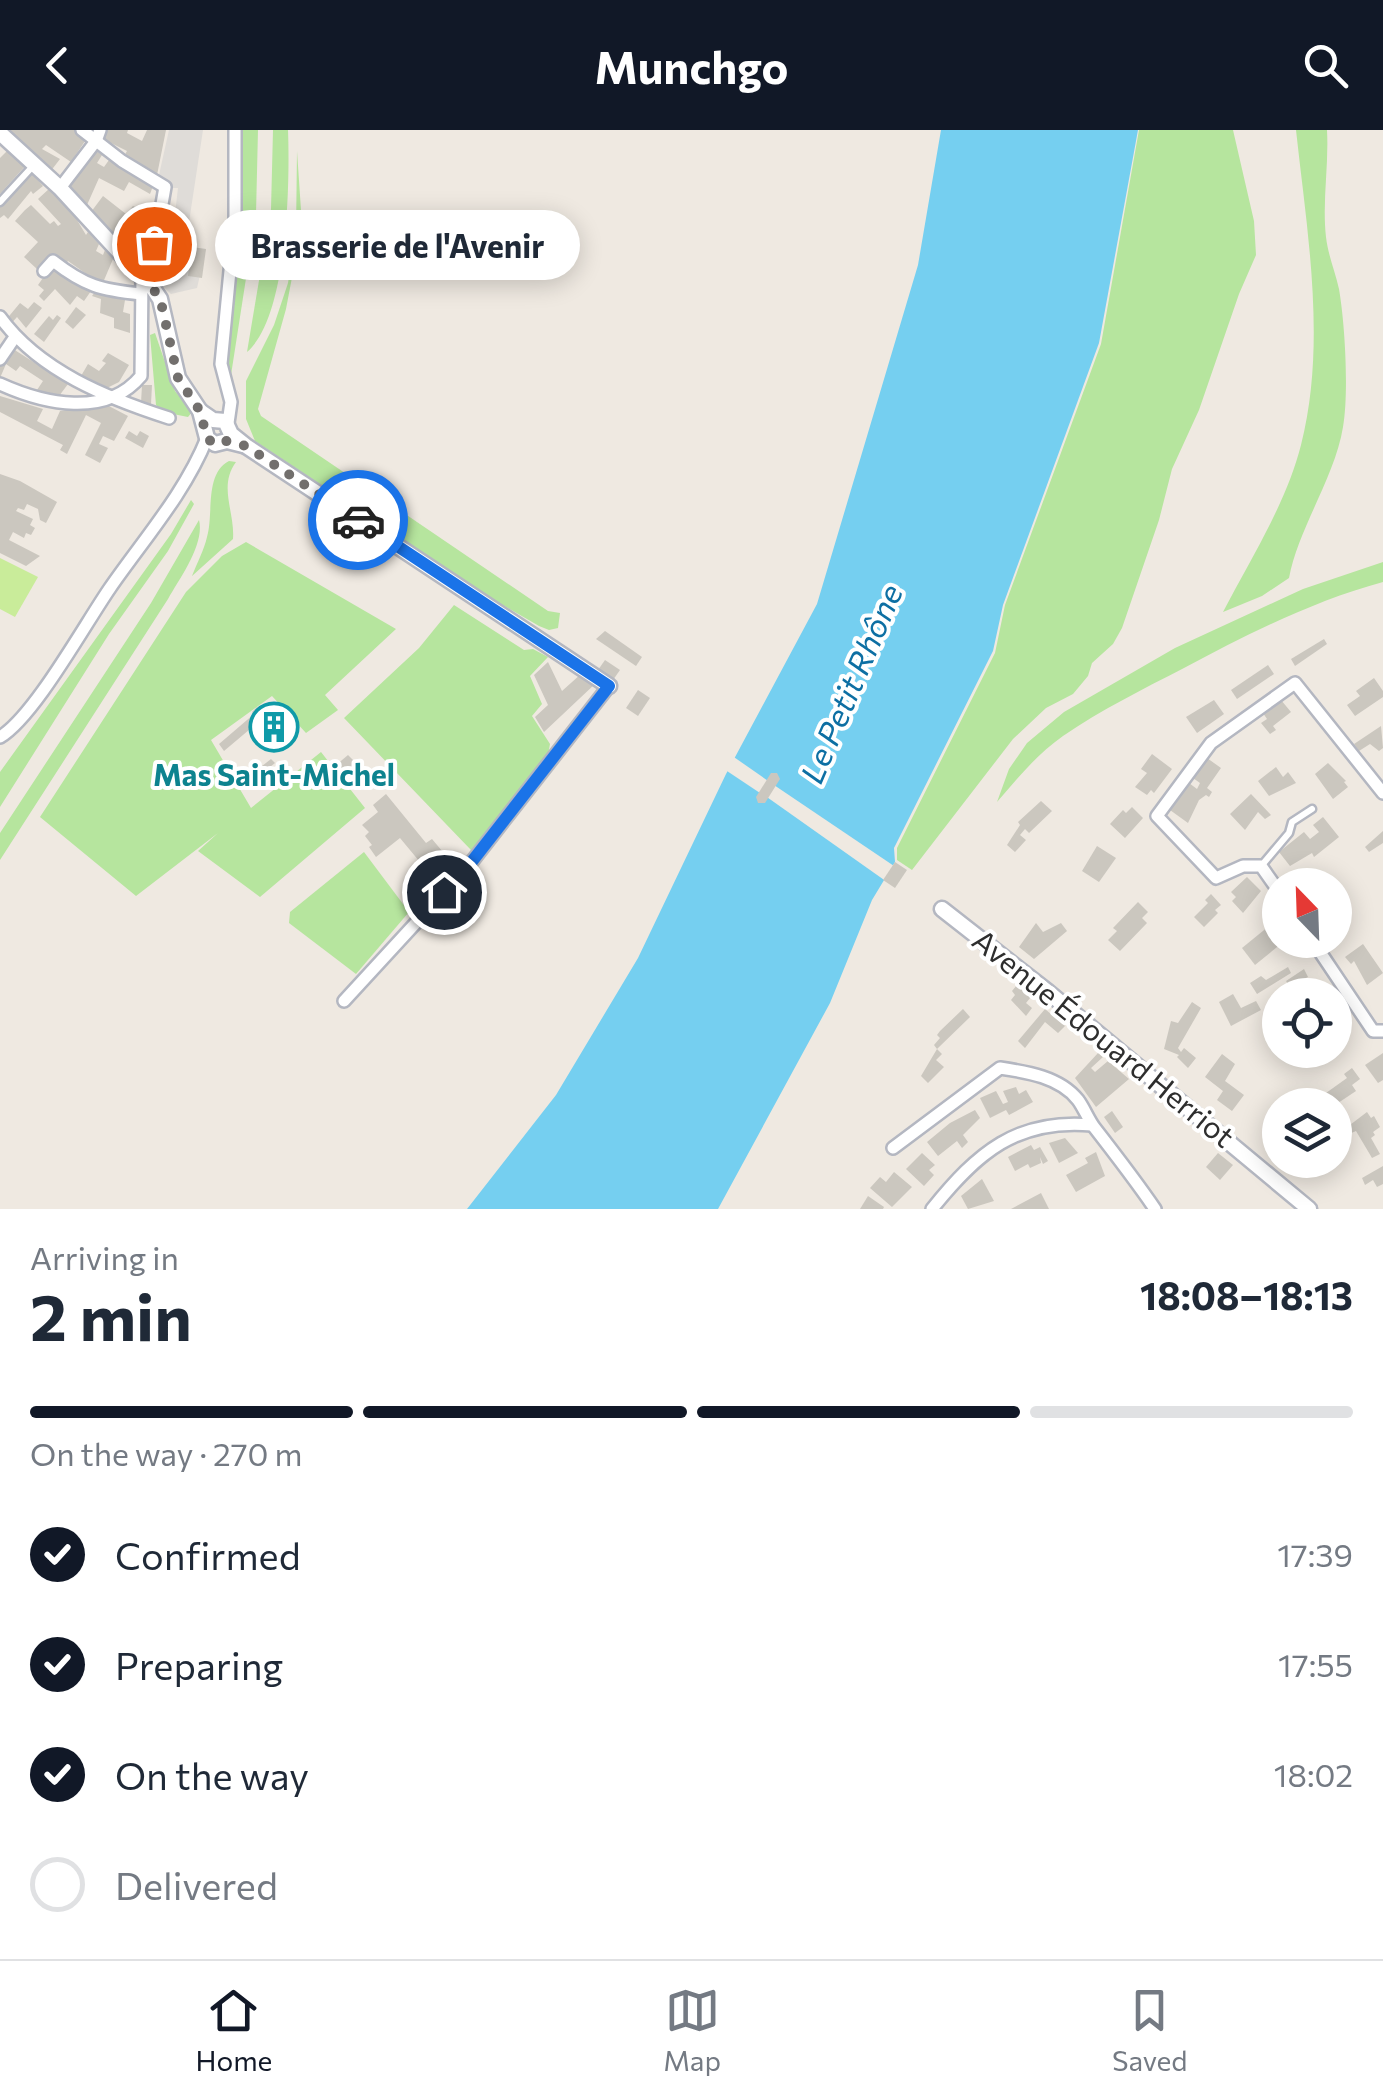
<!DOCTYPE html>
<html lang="en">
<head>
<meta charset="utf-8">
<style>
  :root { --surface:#fff; --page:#f6f6f7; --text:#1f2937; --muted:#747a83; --line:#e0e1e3; --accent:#111827 }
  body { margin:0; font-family:Commissioner,sans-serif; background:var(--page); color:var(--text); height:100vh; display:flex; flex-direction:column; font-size:38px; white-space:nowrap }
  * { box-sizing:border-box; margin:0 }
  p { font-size:32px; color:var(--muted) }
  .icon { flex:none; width:55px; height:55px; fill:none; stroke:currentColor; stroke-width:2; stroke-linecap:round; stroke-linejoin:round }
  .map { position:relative; height:1079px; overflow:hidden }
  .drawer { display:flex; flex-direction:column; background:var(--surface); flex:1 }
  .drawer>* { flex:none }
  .needle { width:65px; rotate:337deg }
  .buttons { position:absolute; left:1262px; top:738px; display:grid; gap:20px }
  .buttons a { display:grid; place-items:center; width:90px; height:90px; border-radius:50%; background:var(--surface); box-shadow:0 5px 25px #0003; font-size:50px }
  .pin { position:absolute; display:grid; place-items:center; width:85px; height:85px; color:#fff; margin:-42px; border:5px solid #fff; border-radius:50%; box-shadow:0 2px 10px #0007 }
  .courier { position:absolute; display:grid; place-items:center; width:100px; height:100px; margin:-50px; border:8px solid #1a73e8; border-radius:50%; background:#fff; color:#222; box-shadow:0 2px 12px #0007 }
  .bubble { position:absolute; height:70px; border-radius:35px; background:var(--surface); box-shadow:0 5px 25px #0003; font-size:32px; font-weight:700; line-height:70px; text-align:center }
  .head em { font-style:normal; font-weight:700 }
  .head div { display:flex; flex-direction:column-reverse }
  .head { display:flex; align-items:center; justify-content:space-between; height:170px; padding:0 30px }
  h1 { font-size:65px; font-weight:700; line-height:75px }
  .bar { display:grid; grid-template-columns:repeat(4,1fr); gap:15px 10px; align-content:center; height:120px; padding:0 30px }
  .bar i { height:12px; border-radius:8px; background:var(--line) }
  .bar .active { background:var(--accent) }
  .bar p { grid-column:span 4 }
  ol { padding:0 30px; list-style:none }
  li { display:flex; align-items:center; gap:30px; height:110px }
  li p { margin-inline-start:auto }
  li .icon { padding:10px; border-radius:50%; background:var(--accent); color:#fff; stroke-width:4 }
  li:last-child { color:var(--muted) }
  li i { width:55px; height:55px; border:5px solid var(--line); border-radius:50% }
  header { display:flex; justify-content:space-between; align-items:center; height:130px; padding:0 30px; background:var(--accent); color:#fff; font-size:45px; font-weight:700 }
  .tabs { display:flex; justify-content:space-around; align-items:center; height:140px; border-top:2px solid var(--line); background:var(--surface); font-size:28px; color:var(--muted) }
  .tabs a { display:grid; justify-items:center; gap:5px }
  .tabs .active { color:var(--accent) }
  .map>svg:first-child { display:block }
  .green { fill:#b6e59e }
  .pitch { fill:#c9ec9a }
  .plaza { fill:#dfdcd8 }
  .water { fill:#75cff0 }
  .pier { fill:#efe9e1 }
  .building { fill:#cbc7bf }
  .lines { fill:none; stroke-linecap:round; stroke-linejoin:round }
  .service-casing { stroke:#b4b7c1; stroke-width:11 }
  .minor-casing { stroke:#b4b7c1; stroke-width:16 }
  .tertiary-casing { stroke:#b4b7c1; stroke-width:19 }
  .service { stroke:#fff; stroke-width:6 }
  .minor { stroke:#fff; stroke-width:11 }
  .tertiary { stroke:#fff; stroke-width:14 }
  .done { stroke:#726f6d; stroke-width:10; stroke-dasharray:0 18 }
  .route { stroke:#1a73e8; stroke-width:12 }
  .labels { text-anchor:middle; stroke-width:8; stroke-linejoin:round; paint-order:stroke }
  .culture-label { font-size:30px; font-weight:bold; fill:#0d838f; stroke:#fff }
  .street-label { font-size:30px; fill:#2e2e2e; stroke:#fff }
  .water-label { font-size:32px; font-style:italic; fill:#0d6fa3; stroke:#fff }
</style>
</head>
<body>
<header><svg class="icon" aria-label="back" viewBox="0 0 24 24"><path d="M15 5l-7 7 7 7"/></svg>Munchgo<svg class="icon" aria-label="search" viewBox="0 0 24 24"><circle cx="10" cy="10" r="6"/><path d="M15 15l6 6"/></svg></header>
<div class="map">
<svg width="1383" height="1079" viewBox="0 0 1383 1079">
  <rect width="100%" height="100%" fill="#efe9e1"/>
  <!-- green -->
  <g class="green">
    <polygon points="242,0 258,0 256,84 231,245 226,234 242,95"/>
    <path d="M273 0H288C290 52 288 187 247 222L271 79Z"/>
    <polygon points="1139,0 1233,0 1254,91 1256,125 1239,164 1199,280 1172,339 1159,390 1122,498 1113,514 1092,533 1088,546 1073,564 1046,578 1013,609 912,740 897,730 897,718 995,523 1005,475 1101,214"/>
    <path d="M1296 0H1327C1329 36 1322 71 1326 107 1328 125 1335 141 1339 159 1345 194 1349 262 1343 297 1335 347 1298 399 1289 448L1262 466 1223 482C1251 428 1286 374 1301 315 1327 213 1307 102 1296 0Z"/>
    <polygon points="297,21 302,95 286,179 258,279 261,286 548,481 560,483 558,498 549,500 539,496 489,467 255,311 246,289 246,251 274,195 288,153 296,102"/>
    <polygon points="155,203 175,261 192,282 188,287 163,282 156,275 150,205"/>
    <path d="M229 331 236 332C218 356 235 382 233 409L192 446C197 433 204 420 207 407 214 384 204 344 229 331Z"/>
    <polygon points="191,370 194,374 168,421 109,504 0,677 0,642 171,404"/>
    <path d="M199 390C205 414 180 448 168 469L0 730V703L151 473Z"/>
    <polygon points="246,412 396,499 325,565 338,580 306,603 272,566 211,610 251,678 321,622 365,678 260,767 198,721 218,703 136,766 40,687 186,462 222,426"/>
    <path d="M1383 432V452C1313 471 1248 504 1184 538 1143 559 1101 580 1063 606 1037 624 1017 649 997 672L1009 639 1027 613 1064 582 1175 518 1303 459Z"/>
    <polygon points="454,475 524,520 533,519 548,527 530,546 542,574 532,586 550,614 547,630 471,720 344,588 419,518"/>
    <polygon points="364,722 409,782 356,844 289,793 290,782"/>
  </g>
  <!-- pitch -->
  <polygon class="pitch" points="0,428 38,447 15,487 0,479"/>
  <!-- plaza -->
  <g class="plaza">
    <polygon points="169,0 203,0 189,92 173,101 178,58 168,58 159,45"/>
    <polygon points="176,118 206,119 197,158 171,164 153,147 150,135 154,127"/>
  </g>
  <!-- water -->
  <polygon class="water" points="941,0 1138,0 1099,213 1003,475 993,521 894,718 895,732 872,770 830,873 718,1079 467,1079 556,965 638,828 726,644 817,474 918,135"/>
  <!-- pier -->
  <g class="pier">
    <polygon points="731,625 771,653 763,665 724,639"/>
    <polygon points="771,653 897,738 887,752 764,665"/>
  </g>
  <!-- building -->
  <g class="building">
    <polygon points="7,0 75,0 87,8 71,32 46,15 42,19 60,29 50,42"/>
    <polygon points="103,0 128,0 127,3 142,11 147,0 166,0 157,45 123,28 127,21 99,7"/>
    <polygon points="9,19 26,35 0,64 0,28"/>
    <polygon points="93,19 102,25 97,33 104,37 109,30 153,56 150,64 129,52 124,61 99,48 87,75 64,58"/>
    <polygon points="30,41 43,56 33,64 31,61 8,89 4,85 0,88 0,74"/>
    <polygon points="50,58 74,85 86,105 88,102 99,114 96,121 103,125 105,120 113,129 102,155 91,147 89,150 83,147 85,143 68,131 64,136 51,124 37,139 24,127 38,112 15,91 25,80 31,75 50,94 54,91 58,96 61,94 38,69"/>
    <polygon points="103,66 126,84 133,76 144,81 128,118 91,82"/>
    <polygon points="192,117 206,119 202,148 188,146"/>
    <polygon points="52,135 91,161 84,171 77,166 70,175 55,159 44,171 39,166 44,160 38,155"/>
    <polygon points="95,162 125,170 123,182 130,184 130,203 114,198 114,188 100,183 101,169 92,166"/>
    <polygon points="34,172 42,178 26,198 17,187 9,196 5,191 20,173 28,179"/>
    <polygon points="76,177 86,185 73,199 65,192"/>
    <polygon points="57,185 61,188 44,212 34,204 49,186 53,190"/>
    <polygon points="10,217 68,254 59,266 37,260 43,251 20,236 16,241 6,234 0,248 0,233"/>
    <polygon points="108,223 129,235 119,252 105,259 81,246 88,234 99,241 106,233 102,231"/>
    <polygon points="142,255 152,255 151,274 141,273"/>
    <polygon points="0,266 43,279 37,291 52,299 60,281 105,274 128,286 114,311 103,306 99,314 108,318 100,333 85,325 101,293 86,285 67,324 60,320 63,315 0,282"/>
    <polygon points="129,301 137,306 140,301 149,306 143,318 125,308"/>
    <polygon points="0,344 20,351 57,372 46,393 40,390 38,379 27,374 24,380 18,378 16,381 33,389 30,395 35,398 31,405 26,403 24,408 13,402 9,410 40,426 26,436 0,423"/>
    <polygon points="605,501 642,527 636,536 596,509"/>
    <polygon points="1324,509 1327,514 1295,536 1291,529"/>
    <polygon points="605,530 620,540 613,550 598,540"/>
    <polygon points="548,532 562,561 581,544 596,553 544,602 535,587 548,575 534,545"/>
    <polygon points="1268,535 1274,544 1237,569 1231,560"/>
    <polygon points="1374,548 1383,561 1383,567 1355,586 1347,575 1360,566 1356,561"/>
    <polygon points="638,560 650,568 638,586 626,578"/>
    <polygon points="1214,570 1224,584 1197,603 1186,587"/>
    <polygon points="1281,570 1291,582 1273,596 1276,600 1270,604 1261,593 1267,589 1263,583"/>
    <polygon points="266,574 280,590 286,584 293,593 286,599 292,605 277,618 256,594 224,621 219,614 254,584 252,582 257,577 260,579"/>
    <polygon points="1381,596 1383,618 1379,621 1370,614 1359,621 1354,614"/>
    <polygon points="1152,624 1172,639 1154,663 1151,660 1147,665 1135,657 1147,643 1141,639"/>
    <polygon points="348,625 363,640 348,652 335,636"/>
    <polygon points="1207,628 1221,638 1207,658 1212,662 1209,667 1206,665 1199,670 1188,693 1170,680 1189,653 1197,659 1200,653 1193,648"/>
    <polygon points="271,629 275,633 252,651 248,647"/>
    <polygon points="1328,633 1346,651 1344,652 1348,657 1333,669 1315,644"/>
    <polygon points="1276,637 1283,647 1288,642 1296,653 1269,666 1258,651"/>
    <polygon points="771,643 777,643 780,649 765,673 758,673 756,667"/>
    <polygon points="386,664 426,713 432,709 453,734 434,749 400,708 376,727 369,717 372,715 365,706 369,702 362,695 378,682 373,675"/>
    <polygon points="1251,664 1271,685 1265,689 1258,682 1245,700 1230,684"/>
    <polygon points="1041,671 1052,681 1029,703 1025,699 1020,705 1026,710 1015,722 1007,715 1020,695 1018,692"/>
    <polygon points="1132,677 1143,688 1125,708 1110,694 1123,680 1126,683"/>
    <polygon points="1323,687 1339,707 1314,727 1312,723 1290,736 1279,722 1304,702 1310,709 1319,702 1313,695"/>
    <polygon points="1383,701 1383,713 1369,722 1365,717"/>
    <polygon points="1097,716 1116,728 1099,752 1082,741"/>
    <polygon points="895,732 907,740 895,758 883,750"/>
    <polygon points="1247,747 1261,761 1243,783 1232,771 1236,767 1231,762"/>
    <polygon points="1211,764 1221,775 1215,780 1218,783 1204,797 1194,787 1208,773 1205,770"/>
    <polygon points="1138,772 1148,782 1142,788 1147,793 1120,821 1108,810 1117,801 1113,798"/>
    <polygon points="1036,793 1043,802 1061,793 1067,801 1034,829 1019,817"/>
    <polygon points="1269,796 1282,813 1255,835 1242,818"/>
    <polygon points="1363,814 1383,843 1367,855 1354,831 1351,834 1345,827"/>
    <polygon points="1288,837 1291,843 1257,864 1250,853 1261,846 1266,850"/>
    <polygon points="1304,839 1308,847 1304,849 1312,861 1306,865 1285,865 1284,862 1291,858 1286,851"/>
    <polygon points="1021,850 1035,862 1026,873 1032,878 1026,886 1011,870 1015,865 1012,861"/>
    <polygon points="1233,864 1241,878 1256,871 1261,880 1231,896 1219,872"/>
    <polygon points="1192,872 1201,878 1178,918 1181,922 1184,918 1196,928 1188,938 1177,927 1179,925 1164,919 1171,891 1178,893"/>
    <polygon points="963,879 970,887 937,919 934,915 940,908 937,905 940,901"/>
    <polygon points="1045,879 1065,896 1058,903 1045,892 1025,918 1018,911"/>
    <polygon points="937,919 942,924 936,930 944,937 928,953 921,946"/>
    <polygon points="1098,923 1103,927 1091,938 1095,942 1108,931 1129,949 1096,977 1075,948"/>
    <polygon points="1383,923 1383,950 1378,953 1365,935"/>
    <polygon points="1222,924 1235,934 1225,951 1244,965 1232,981 1217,970 1223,961 1205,947"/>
    <polygon points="1352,938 1360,949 1352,955 1356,961 1335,975 1326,963 1347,948 1344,944"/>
    <polygon points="1016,957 1019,964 1026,960 1033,972 1009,985 1006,980 990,988 980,968 996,961 1003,974 1008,972 1003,961"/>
    <polygon points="975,980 980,988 963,1005 968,1012 962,1018 957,1011 938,1026 927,1012 950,993"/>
    <polygon points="1112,981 1123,997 1115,1003 1104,987"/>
    <polygon points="1367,982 1371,988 1374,986 1380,997 1373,1002 1375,1005 1371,1008 1380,1024 1372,1028 1356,1001 1349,1004 1346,998"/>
    <polygon points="1065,1008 1078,1023 1059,1033 1049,1013"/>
    <polygon points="1031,1015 1034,1020 1040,1017 1048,1031 1043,1034 1040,1027 1041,1033 1030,1038 1028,1034 1015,1041 1008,1027"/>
    <polygon points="1096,1022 1105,1046 1076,1062 1066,1045 1088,1033 1085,1028"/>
    <polygon points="922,1023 935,1035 929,1040 934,1045 924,1056 906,1039"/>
    <polygon points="1218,1023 1233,1035 1220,1050 1206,1037"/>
    <polygon points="1383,1036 1383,1054 1377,1057 1373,1050 1365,1055 1362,1048"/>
    <polygon points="894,1042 912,1057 892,1077 870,1058 880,1047 886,1052"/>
    <polygon points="982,1049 994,1071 968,1079 961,1066"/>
    <polygon points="1041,1063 1049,1079 1011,1079"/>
    <polygon points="868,1066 884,1077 883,1079 860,1079"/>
  </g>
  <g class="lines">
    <!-- service casing -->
    <g class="service-casing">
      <g id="service">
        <polyline points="0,72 33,36"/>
        <polyline points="1262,735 1289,703 1292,692 1312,679"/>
      </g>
    </g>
    <!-- minor casing -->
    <g class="minor-casing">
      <g id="minor">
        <polyline points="60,58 96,11 100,0"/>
        <path d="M44 141 53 131C85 156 101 160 141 164"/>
        <path d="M0 187C39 241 107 268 169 288"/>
        <polyline points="0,229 15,207"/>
        <path d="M0 254C44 274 106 288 141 246L142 145 155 114 165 57 122 31 82 0"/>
        <polyline points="228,293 231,272 221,234 235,89 235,0"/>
        <path d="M0 607C34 587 85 494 110 458 144 409 185 363 207 308"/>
        <polyline points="1280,763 1261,736 1243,736 1216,748 1157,686 1211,613 1295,553 1383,663"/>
        <polyline points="1312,810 1373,901 1383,901"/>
        <polyline points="344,871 470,734 609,556"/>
        <path d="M893 1018 1000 938C1027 942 1060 947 1078 970 1084 978 1088 989 1094 997 1115 1024 1136 1051 1155 1079"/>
        <path d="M932 1079C977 1023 1017 988 1092 995"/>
      </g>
    </g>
    <!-- tertiary casing -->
    <g class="tertiary-casing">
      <g id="tertiary">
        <polyline points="0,3 60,58 154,160 160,169 178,248 200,281 207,308 215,314 227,311 243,315"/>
        <polyline points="200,281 213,290 225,291 231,304 246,316 609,556"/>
        <polyline points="942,779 1048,862 1309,1079"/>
      </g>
    </g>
    <!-- service -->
    <use href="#service" class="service"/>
    <!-- minor -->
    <use href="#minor" class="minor"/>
    <!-- tertiary -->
    <use href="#tertiary" class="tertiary"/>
  </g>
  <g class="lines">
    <!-- done -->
    <polyline class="done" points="154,114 142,145 160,168 178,248 200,281 207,308 214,314 226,311 246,316 358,390"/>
    <!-- route -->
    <polyline class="route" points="358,390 609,556 470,734 444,762"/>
  </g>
  <!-- icons -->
  <defs>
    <g id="building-ring" transform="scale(2.5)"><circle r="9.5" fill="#fff" stroke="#0f9aa8" stroke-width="1.5"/><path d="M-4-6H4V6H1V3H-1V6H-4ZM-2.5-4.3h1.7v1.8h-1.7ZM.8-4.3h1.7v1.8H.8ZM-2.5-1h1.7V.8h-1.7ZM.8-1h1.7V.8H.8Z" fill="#0f9aa8"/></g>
  </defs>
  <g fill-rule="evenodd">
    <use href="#building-ring" x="274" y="597"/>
  </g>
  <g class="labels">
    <!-- culture labels -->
    <g class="culture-label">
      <text x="274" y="656">Mas Saint-Michel</text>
    </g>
    <!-- street labels -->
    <g class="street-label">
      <text transform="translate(1103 909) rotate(39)" y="10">Avenue Édouard Herriot</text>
    </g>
    <!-- water labels -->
    <g class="water-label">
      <text transform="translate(852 554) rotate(-67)" y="11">Le Petit Rhône</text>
    </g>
  </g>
</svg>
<div class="buttons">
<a><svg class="needle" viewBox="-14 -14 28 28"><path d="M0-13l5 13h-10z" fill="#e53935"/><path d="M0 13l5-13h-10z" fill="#747a83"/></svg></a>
<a><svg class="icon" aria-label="locate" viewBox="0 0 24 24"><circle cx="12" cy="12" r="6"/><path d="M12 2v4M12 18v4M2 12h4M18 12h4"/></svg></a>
<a><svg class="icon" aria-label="layers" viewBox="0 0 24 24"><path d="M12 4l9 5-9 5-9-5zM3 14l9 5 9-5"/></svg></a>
</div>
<div class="pin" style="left:154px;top:114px;background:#ea580c"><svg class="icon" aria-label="bag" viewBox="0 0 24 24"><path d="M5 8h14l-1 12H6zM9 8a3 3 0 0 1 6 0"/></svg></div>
<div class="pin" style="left:444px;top:762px;background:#1f2937"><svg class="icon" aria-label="home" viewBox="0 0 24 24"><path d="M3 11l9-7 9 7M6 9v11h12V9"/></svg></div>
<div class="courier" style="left:358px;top:390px"><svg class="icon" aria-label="car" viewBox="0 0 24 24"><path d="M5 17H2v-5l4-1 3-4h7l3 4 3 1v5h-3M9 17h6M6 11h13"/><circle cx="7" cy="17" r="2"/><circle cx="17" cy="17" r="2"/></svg></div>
<div class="bubble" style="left:215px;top:80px;width:365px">Brasserie de l'Avenir</div>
</div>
<section class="drawer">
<div class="head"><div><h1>2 min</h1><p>Arriving in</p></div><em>18:08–18:13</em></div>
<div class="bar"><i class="active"></i><i class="active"></i><i class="active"></i><i></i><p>On the way · 270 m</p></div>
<ol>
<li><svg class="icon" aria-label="check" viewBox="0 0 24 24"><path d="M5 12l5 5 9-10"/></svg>Confirmed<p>17:39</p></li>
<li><svg class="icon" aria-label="check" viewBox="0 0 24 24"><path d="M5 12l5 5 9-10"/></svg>Preparing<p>17:55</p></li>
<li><svg class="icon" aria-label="check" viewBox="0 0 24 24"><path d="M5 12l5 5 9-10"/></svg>On the way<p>18:02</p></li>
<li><i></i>Delivered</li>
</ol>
</section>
<nav class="tabs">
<a class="active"><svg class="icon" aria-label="home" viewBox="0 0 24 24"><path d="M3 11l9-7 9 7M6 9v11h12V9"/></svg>Home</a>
<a><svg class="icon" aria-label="map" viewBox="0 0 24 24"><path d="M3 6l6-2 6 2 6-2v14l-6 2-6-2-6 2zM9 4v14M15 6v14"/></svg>Map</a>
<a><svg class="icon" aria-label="saved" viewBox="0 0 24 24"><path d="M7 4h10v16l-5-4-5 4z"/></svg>Saved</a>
</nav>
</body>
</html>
